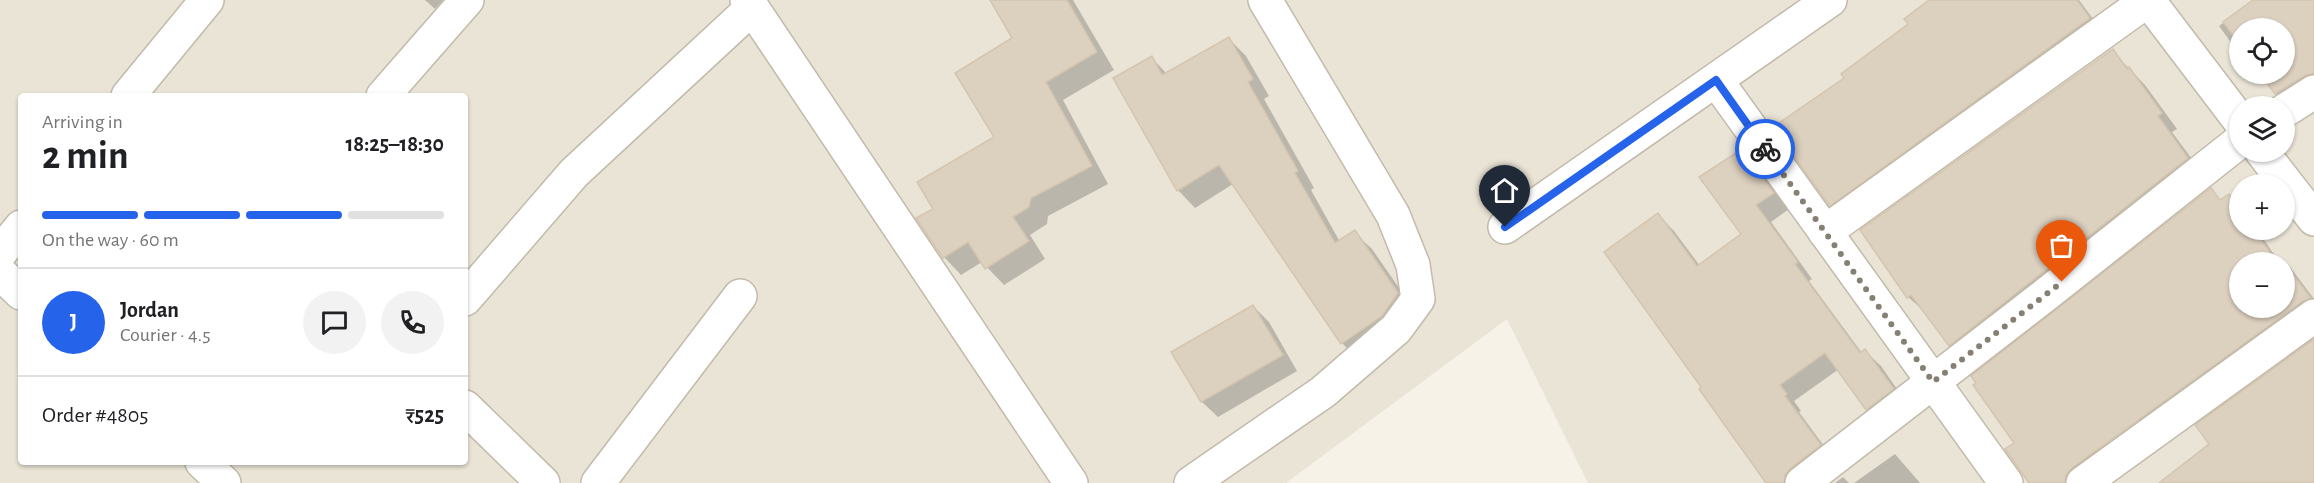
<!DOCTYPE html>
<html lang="en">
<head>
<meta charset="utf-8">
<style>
  :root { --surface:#fff; --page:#f2f2f2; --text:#202124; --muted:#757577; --line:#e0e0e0; --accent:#2563eb }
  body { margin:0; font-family:"Alegreya Sans",sans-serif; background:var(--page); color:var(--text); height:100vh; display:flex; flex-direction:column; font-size:22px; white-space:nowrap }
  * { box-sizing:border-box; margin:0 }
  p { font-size:20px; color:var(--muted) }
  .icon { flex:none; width:33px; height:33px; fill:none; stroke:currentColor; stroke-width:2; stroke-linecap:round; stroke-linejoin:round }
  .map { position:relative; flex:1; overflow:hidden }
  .sheet { position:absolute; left:18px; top:93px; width:450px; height:372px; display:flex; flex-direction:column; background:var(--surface); border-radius:6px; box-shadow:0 2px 4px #0004 }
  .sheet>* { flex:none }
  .fabs { position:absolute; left:2229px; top:18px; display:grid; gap:12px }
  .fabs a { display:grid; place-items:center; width:66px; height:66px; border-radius:50%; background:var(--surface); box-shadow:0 2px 4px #0004; font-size:30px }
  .pin { position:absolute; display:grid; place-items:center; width:51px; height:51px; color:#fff; margin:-62px -26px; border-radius:50% 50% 50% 0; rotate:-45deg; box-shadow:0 0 6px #0007 }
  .pin .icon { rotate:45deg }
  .courier { position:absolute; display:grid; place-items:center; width:60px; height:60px; margin:-30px; border:4px solid #2563eb; border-radius:50%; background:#fff; color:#222; box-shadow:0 2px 8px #0007 }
  .overview em { font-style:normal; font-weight:700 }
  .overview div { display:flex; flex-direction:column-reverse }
  .overview { display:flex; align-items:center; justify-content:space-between; height:102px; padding:0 24px }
  h1 { font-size:39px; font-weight:700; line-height:45px }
  .bar { display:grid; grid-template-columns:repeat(4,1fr); gap:9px 6px; align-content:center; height:72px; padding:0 24px }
  .bar i { height:8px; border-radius:4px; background:var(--line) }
  .bar .current { background:var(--accent) }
  .bar p { grid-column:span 4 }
  .line { display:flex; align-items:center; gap:15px; padding:0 24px; border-top:2px solid var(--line) }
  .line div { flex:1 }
  .round { display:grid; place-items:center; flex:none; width:63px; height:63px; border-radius:32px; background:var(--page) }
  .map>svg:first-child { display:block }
  .residential { fill:#eae4d6; fill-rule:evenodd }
  .shadow { fill:#0003; fill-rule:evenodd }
  .building { fill:#dcd0bf; stroke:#d4c5af; stroke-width:1.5 }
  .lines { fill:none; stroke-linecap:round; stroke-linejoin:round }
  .minor-casing { stroke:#c2baaa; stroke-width:36 }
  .minor { stroke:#fff; stroke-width:33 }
  .done { stroke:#868074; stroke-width:6; stroke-dasharray:0 10.8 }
  .route { stroke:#2563eb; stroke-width:8 }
</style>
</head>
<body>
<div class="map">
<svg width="2314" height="483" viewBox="0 0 2314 483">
  <rect width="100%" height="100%" fill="#f6f2e8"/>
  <!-- residential -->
  <path class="residential" d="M0 0H2314V483H1588L1507 319 1286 483H0ZM2240 28H2284V74H2240ZM21 96H465V462H21ZM2240 106H2284V152H2240ZM2240 184H2284V230H2240ZM2240 262H2284V308H2240Z"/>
  <!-- shadow -->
  <g class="shadow">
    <polygon points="425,0 443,0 435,9"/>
    <polygon points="992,0 1073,0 1114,70 1063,100 1108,184 1048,216 1047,224 1030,235 1045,259 1004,285 982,262 961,275 944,257 935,210 997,137 1014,38"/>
    <polygon points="1931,0 2079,0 2105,35 1846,220 1831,205 1846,78 1910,25"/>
    <polygon points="2256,0 2314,0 2314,95 2292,109 2276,93 2262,74 2284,74 2284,28 2240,28 2240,55 2219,26"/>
    <polygon points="1229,39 1246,56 1269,96 1264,99 1314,188 1311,190 1340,242 1354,232 1372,249 1415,311 1360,361 1343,344 1233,184 1195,208 1178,190 1115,78 1152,58 1167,74"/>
    <polygon points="2112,51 2145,85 2177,129 2172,132 2203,174 1965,361 1950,345 1925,312 1908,297 1862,230"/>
    <polygon points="1742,151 1758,166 1789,209 1771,222 1812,279 1809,281 1862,353 1865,351 1881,366 1908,405 1883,424 1867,409 1839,369 1794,401 1801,411 1799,412 1835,461 1807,483 1768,483 1703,387 1658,215 1674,231 1700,266 1743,235"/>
    <path d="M2211 190 2222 201 2229 196 2240 207V230H2257L2273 253 2290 267 2314 299V320L2154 436 2138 420 2064 400 2112 466 2088 483H2031L2016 443ZM2240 262H2284V308H2240Z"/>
    <polygon points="1253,306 1269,322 1297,371 1218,417 1202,402 1173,353"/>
    <polygon points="1895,454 1920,483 1854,483"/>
    <polygon points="1843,477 1849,483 1835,483"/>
  </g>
  <!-- building -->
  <g class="building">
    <polygon points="990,0 1067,0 1097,52 1046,82 1092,166 1031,198 1029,207 1013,217 1029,241 985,269 968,242 943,258 916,218 933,209 917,182 994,137 955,73 1012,38"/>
    <polygon points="1929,0 2077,0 2090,18 1830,206 1773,127 1844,78 1841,74 1908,24 1904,19"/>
    <polygon points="2253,0 2314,0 2314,73 2304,76 2275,94 2260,74 2284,74 2284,28 2240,28 2240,45 2223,22"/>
    <polygon points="1229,37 1253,79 1248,82 1298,171 1295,173 1335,243 1355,230 1398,293 1382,316 1341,344 1219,165 1177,191 1113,78 1152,56 1162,75"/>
    <polygon points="2113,49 2127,69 2129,67 2162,113 2158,116 2188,158 1949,346 1911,295 1907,298 1860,230"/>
    <polygon points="1742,149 1774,193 1756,205 1798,262 1795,264 1860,353 1865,349 1894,389 1866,410 1825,353 1780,385 1787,394 1785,396 1821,445 1790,469 1785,475 1784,483 1766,483 1699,389 1701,387 1604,252 1658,213 1697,266 1741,234 1699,177"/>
    <polygon points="2211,188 2220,200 2229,194 2240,209 2240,230 2254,230 2277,262 2240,262 2240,308 2284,308 2284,263 2311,298 2303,301 2072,468 2066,475 2065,483 2029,483 2005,449 2014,443 1973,385 1976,383 1971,376"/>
    <polygon points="1253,305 1283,355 1201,402 1171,352"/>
    <polygon points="2314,339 2314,483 2159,483 2209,444 2195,425"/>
  </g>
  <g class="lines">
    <!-- minor casing -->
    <g class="minor-casing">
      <g id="minor">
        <polyline points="747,0 1071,483"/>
        <polyline points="2148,0 2240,121"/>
        <polyline points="1716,80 2006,483"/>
        <polyline points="128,96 207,0"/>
        <polyline points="383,96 467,0"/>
        <polyline points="2284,111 2314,92"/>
        <polyline points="2262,152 2314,219"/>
        <polyline points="1505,227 1830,0"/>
        <polyline points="1825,232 2148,0"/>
        <polyline points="0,253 21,227"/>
        <polyline points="0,273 21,293"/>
        <polyline points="465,299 574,173 752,8"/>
        <polyline points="465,407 543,483"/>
        <polyline points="202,462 224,483"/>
        <polyline points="598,483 740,296"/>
        <polyline points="1191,483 1323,392 1396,329 1418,299 1413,265 1393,215 1265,0"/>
        <polyline points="1802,483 2044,296 2240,141"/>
        <polyline points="2083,483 2314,316"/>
      </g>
    </g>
    <!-- minor -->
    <use href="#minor" class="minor"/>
  </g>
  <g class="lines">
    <!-- done -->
    <polyline class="done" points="1765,149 1933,382 2062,282"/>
    <!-- route -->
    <polyline class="route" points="1505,227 1716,80 1765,149"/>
  </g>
</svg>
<div class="fabs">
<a><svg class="icon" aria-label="locate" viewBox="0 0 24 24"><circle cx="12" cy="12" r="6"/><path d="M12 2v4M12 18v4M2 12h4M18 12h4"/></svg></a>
<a><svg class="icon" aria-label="layers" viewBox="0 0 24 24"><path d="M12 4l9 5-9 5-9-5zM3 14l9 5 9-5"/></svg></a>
<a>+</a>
<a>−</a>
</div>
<div class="pin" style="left:2062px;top:282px;background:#ea580c"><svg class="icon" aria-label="bag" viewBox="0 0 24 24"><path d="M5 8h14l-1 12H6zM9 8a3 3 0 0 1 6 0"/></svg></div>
<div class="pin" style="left:1505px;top:227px;background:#1f2937"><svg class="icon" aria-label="home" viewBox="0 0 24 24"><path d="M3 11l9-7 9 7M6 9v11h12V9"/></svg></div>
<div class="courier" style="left:1765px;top:149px"><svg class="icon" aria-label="bike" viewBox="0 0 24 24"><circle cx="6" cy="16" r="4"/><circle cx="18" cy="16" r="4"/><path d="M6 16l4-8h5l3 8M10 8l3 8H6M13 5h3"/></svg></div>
<section class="sheet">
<div class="overview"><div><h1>2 min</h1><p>Arriving in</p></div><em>18:25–18:30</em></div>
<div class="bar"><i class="current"></i><i class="current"></i><i class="current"></i><i></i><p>On the way · 60 m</p></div>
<div class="line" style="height:108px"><b class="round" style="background:var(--accent);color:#fff">J</b><div><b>Jordan</b><p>Courier · 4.5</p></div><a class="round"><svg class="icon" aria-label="chat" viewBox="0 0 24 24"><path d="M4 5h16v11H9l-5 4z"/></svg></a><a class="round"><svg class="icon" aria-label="phone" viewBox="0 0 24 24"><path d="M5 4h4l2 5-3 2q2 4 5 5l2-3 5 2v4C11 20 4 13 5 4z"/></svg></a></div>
<div class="line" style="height:78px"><div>Order #4805</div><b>₹525</b></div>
</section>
</div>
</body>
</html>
